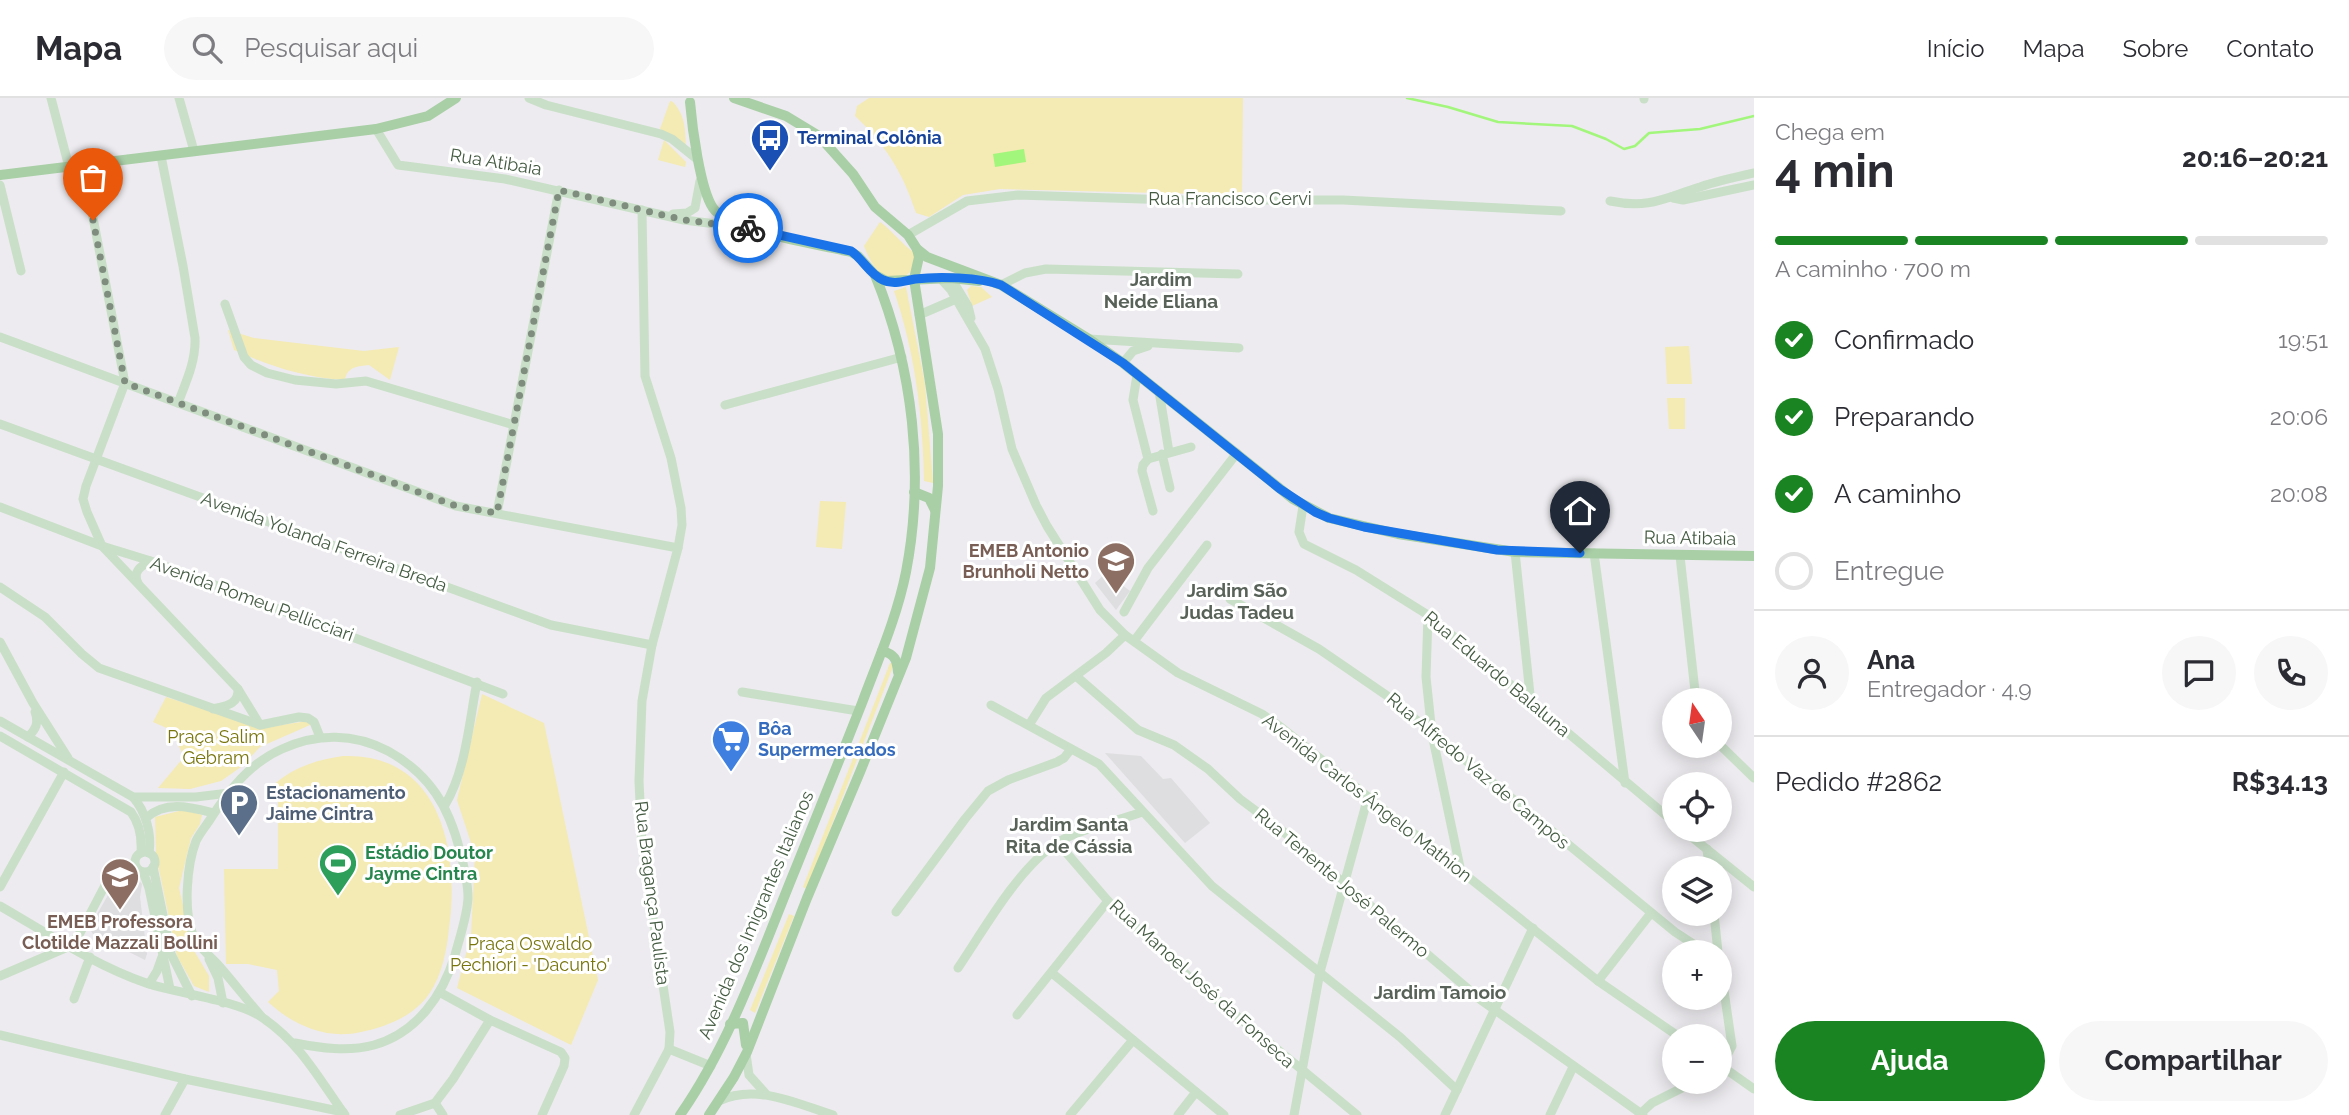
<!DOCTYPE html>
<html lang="pt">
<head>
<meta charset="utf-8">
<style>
  :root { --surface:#fff; --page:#f7f7f7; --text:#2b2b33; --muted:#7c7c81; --line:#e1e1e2; --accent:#198421 }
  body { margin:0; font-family:Raleway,sans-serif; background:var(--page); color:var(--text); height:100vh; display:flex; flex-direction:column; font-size:26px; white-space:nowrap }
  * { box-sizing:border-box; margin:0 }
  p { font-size:23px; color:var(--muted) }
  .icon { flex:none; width:38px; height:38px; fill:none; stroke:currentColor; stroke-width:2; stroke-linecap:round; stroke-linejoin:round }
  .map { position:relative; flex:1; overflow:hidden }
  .panel { display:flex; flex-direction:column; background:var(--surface); width:595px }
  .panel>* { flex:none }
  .needle { width:46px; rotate:347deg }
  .fabs { position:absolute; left:1662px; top:590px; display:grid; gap:14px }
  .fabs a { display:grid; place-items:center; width:70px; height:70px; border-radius:50%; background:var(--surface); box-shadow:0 4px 18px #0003; font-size:35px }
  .pin { position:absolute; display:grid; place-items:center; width:60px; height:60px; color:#fff; margin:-72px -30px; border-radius:50% 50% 50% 0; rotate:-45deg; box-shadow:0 0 7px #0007 }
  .pin .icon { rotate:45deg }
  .courier { position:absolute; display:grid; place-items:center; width:70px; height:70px; margin:-35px; border:5px solid #1a73e8; border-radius:50%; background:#fff; color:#222; box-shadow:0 2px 9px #0007 }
  .headline em { font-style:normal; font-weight:700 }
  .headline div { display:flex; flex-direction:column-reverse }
  .headline { display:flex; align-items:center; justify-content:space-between; height:119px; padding:0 21px }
  h1 { font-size:46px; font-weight:700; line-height:52px }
  .bar { display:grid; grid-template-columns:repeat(4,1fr); gap:10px 7px; align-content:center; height:84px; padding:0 21px }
  .bar i { height:9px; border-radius:5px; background:var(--line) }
  .bar .on { background:var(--accent) }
  .bar p { grid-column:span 4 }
  .line { display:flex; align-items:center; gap:18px; padding:0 21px; border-top:2px solid var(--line) }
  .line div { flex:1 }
  .round { display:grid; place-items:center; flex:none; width:74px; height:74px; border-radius:37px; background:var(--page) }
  ol { padding:0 21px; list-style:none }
  li { display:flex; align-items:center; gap:21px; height:77px }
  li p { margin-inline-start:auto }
  li .icon { padding:7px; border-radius:50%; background:var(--accent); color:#fff; stroke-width:4 }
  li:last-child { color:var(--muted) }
  li i { width:38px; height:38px; border:4px solid var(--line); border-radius:50% }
  .primary-button { display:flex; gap:14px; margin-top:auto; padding:14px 21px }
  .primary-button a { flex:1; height:80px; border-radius:42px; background:var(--accent); color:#fff; font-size:28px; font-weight:700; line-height:80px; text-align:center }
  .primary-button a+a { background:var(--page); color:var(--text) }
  header { display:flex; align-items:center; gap:42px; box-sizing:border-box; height:98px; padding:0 35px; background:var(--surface); border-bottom:2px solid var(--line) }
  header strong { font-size:33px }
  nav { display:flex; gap:38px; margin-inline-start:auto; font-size:24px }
  .search { width:490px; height:63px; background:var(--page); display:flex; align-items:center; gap:18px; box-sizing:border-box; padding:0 24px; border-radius:38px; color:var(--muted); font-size:26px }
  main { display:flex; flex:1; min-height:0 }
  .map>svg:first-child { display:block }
  .education { fill:#dedde0 }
  .green { fill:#f4eab3 }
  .water { fill:#a2f67b }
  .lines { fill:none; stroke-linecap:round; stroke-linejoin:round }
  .stream { stroke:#a2f67b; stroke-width:2.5 }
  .minor { stroke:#c9dfc8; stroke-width:9 }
  .major { stroke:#a9cfa7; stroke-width:10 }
  .done { stroke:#7f8d7f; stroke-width:7; stroke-dasharray:0 12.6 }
  .route { stroke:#1a73e8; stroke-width:9 }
  .labels { text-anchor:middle; stroke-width:6; stroke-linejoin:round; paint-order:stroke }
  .transit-label { font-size:18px; font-weight:bold; fill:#164399; stroke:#fff; text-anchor:start }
  .street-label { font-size:18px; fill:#445b42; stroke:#fff }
  .education-label { font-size:18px; font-weight:bold; fill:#785e54; stroke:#fff; text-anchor:end }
  .shop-label { font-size:18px; font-weight:bold; fill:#366cbe; stroke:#fff; text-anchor:start }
  .park-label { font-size:18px; fill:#78750c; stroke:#fff }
  .service-label { font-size:18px; font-weight:bold; fill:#4e5e75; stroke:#fff; text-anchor:start }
  .leisure-label { font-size:18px; font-weight:bold; fill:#27864d; stroke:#fff; text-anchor:start }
  .neighbourhood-label { font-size:19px; font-weight:bold; fill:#586258; stroke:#fff }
</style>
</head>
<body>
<header>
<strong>Mapa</strong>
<div class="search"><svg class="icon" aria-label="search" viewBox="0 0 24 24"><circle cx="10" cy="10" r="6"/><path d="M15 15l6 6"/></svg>Pesquisar aqui</div>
<nav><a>Início</a><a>Mapa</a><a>Sobre</a><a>Contato</a></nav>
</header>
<main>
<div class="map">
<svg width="1754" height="1017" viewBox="0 0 1754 1017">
  <rect width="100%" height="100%" fill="#edebef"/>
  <!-- education -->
  <g class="education">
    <polygon points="1106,475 1130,493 1116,512 1095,485"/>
    <polygon points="1105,655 1141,658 1163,681 1171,680 1210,725 1185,745"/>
    <polygon points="128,775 133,776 142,786 140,799 147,856 145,862 93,836 89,830 118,780"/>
  </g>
  <!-- green -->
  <g class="green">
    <path d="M869 0H1243L1242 97 1000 91 963 97 929 119 916 115C903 75 886 47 855 18L857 8Z"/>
    <path d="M670 3 673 4C686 19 685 31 686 50L660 31Z"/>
    <polygon points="664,42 686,64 685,69 658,62"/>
    <path d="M880 124C893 133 901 146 915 155L913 172C889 193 873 172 864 148Z"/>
    <polygon points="971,188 981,189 992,199 972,208 967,192"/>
    <path d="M906 189 925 286 933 385 924 383C923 319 915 254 894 193Z"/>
    <path d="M228 232 254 240 364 253 399 249 390 282 369 267C358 268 347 269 345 282 303 279 273 269 234 252Z"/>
    <polygon points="1689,248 1692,286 1667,286 1665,249"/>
    <polygon points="1667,300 1685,300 1685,331 1669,331"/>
    <polygon points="820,403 846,404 842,451 816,449"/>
    <polygon points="890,565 894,566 807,791 803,789"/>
    <polygon points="482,596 544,625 598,882 571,947 457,890 471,837 475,757 457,702"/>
    <polygon points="166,599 261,630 308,623 310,627 260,649 241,669 221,683 190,691 158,690 184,659 171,632 153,624"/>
    <path d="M343 658C440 655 460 752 449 830 447 851 442 878 429 896 414 918 386 929 361 934 326 942 293 927 268 904L279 893 277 872 248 866H226L224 771H278V702L268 692C289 671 314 662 343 658Z"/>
    <polygon points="179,713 189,713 202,717 200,726 191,740 179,790 193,851 209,878 209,894 194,888 177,858 156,757 155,719"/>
    <polygon points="789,816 794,818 755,915 750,912"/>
  </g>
  <!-- water -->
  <polygon class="water" points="1024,51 1026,64 995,69 993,56"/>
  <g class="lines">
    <!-- stream -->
    <polyline class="stream" points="1407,0 1448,9 1498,24 1572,28 1606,41 1624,51 1635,48 1649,35 1700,31 1754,18"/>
    <!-- minor -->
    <g class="minor">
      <polyline points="51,0 69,69"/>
      <polyline points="179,0 194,53"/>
      <polyline points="529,0 546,7 661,36 672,41 698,62"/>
      <polyline points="1644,0 1644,1"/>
      <polyline points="376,31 398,67 505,81 684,122 740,129"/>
      <path d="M161 58 183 168 195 240C196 263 186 284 178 305"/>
      <polyline points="83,68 125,285 86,388 83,401 87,414 102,448 238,591 260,627"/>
      <polyline points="0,87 21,173"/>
      <polyline points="1673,100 1683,102 1754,87"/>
      <path d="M1610 103C1650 111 1664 100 1700 89 1718 83 1736 79 1754 75"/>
      <polyline points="673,116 687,115 695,110 700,83"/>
      <polyline points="908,137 967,103 1018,97 1173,102 1343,102 1561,113"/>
      <polyline points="940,180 951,192 985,251 998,291 1012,351 1036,407 1047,428 1100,512 1125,537 1178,575 1262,616 1282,630 1598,883 1678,938"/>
      <polyline points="951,180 968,208 971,220"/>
      <polyline points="1001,187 1025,175 1046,171 1238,176"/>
      <polyline points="225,206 244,259 251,267 267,275 295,282 336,286 366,283 514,327"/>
      <polyline points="919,217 956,201"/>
      <polyline points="0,239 456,408 678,450"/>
      <polyline points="1089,241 1239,250"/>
      <polyline points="1123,265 1133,253 1148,248"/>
      <polyline points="1137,277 1133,302 1148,361 1143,367 1142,373 1153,413"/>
      <polyline points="1159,293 1169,354"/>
      <polyline points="725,307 902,259"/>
      <polyline points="0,326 551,527 652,547"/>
      <polyline points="1162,356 1170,390"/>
      <polyline points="1148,361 1191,349"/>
      <polyline points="1303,408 1299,434 1304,446 1356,472 1428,517 1675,725"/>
      <polyline points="0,409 102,448 154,464 503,596"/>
      <polyline points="497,415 559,92"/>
      <polyline points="1515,454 1531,606"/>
      <polyline points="1594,455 1625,685"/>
      <polyline points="1680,458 1696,602"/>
      <path d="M138 485C132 474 141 468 150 463"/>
      <polyline points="0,489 45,519 82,556 99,570 260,627 299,619 308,620 314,624 320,639"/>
      <polyline points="1230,501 1319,551 1386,597 1675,834 1704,853 1718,854"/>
      <polyline points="1124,514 1148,470 1237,355"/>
      <polyline points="1428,517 1426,579 1432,636 1461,774"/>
      <polyline points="1134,543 1207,447"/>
      <polyline points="0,544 33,605 68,660"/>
      <polyline points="1076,578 1138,632 1174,647 1208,671 1240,701 1279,730 1481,902 1643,1017"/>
      <polyline points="742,594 858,613"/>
      <polyline points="991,607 1099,666 1212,788 1400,939 1457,992"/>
      <path d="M213 611C225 608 239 607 238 591"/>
      <polyline points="0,623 133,699 196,699 229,695"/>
      <polyline points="1029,627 1046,600 1106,555 1125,537"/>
      <path d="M0 638 131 714C140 726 142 740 141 755"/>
      <path d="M28 639C36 631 39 625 35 614"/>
      <polyline points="1720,647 1754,680"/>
      <path d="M133 699C146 714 152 736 149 755"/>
      <path d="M445 707C466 672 469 624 477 584"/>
      <path d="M146 720C166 702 190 709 214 715"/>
      <polyline points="1683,732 1754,789"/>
      <polyline points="1058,745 1108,803 1187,877 1357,1017"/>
      <polyline points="1707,751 1709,770"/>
      <circle cx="145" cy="764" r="10"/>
      <polyline points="153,769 171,856 192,898"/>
      <polyline points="143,774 149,790 170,891"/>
      <polyline points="0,789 64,674"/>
      <path d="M0 808C47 835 94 867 146 885 179 896 237 902 263 920 301 946 319 981 345 1017"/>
      <polyline points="896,814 965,721 988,693 1008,682 1057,664 1064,660 1071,651"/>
      <polyline points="1714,816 1718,854"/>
      <polyline points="209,861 218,880 223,905"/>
      <polyline points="1720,865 1732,948 1720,970"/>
      <path d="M958 870C983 833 1015 776 1051 749 1073 732 1115 724 1142 714"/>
      <polyline points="1052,875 1224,1017"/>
      <polyline points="0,878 70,848 80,835 111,776 119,771 135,768"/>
      <polyline points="1598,883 1651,815"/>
      <polyline points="149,886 157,873 162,859"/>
      <polyline points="441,895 490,922 561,954 565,960 564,968 542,1017"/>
      <polyline points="74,901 90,859"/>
      <polyline points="1017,917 1108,803"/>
      <path d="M261 918C247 902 234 885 220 869 212 859 198 850 193 837 183 813 187 766 196 743 200 735 206 728 211 720 229 692 250 665 282 651 317 635 354 635 388 653 430 676 449 709 460 753 464 768 468 784 468 800 467 819 460 838 455 857 443 897 417 935 374 947 348 954 320 950 295 945"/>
      <polyline points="0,937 185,981 343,1014"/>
      <polyline points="669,951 711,968"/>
      <polyline points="746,956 749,977 766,996"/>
      <polyline points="1720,967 1754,991"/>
      <path d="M719 1003C756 985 797 1006 833 1017"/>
      <polyline points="435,1005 443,1017"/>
      <polyline points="165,1017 185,981"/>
      <polyline points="400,1017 435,1005 453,981 490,922"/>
      <polyline points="634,1017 669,951 670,934 642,747 639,683 642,603 652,547 678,450 682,427 681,410 671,360 645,278 642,112"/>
      <polyline points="1070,1017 1133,942"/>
      <polyline points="1178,1017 1196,994"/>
      <polyline points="1294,1017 1320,874 1368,699"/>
      <polyline points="1445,1017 1533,830"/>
      <polyline points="1550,1017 1573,969"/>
      <polyline points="1639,1017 1652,1005 1694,984"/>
    </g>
    <!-- major -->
    <g class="major">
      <polyline points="734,0 786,18 819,38 853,76 875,109 908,137 917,151 927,159 1001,187 1089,241 1123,265 1293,401 1329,420 1398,436 1515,454 1754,458"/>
      <path d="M690 4C692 28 700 91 713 110 728 133 821 147 851 154L858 158 875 177 886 183 951 180 979 183"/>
      <polyline points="0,77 376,31 428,18 456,0"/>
      <polyline points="914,394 929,400 935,412"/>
      <path d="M882 553C895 556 897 562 898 574"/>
      <polyline points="730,926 743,925 746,947"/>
      <path d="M680 1017C731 944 761 855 795 772 817 717 840 661 862 605 878 562 897 519 906 474 925 375 913 270 875 177"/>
      <polyline points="709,1017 734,979 747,954 807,800 860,674 906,560 930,470 938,388 938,336 914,181 919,159 917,151"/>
    </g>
  </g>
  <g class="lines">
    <!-- done -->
    <polyline class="done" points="93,122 125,285 456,408 497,415 559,92 684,122 748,130"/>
    <!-- route -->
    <path class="route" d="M748 130 851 153C863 161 869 176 883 182 894 187 904 183 915 181 938 178 980 179 1001 187L1123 265 1280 391 1315 414 1329 420 1364 429 1497 452 1580 455"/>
  </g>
  <!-- icons -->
  <defs>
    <g id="bus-pin" transform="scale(2.0125)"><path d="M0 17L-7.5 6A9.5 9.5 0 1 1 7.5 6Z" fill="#1a4fb4" stroke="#fff"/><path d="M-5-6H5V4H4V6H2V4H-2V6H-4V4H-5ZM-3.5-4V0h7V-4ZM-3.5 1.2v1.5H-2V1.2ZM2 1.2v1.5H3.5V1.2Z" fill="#fff"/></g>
    <g id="school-pin" transform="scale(2.0125)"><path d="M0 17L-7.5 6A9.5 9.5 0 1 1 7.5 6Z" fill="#8d6e63" stroke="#fff"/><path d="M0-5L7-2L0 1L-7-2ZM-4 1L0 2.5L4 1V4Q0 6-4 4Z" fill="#fff"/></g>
    <g id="supermarket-pin" transform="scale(2.0125)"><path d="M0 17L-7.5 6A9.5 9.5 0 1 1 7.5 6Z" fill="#3f7fe0" stroke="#fff"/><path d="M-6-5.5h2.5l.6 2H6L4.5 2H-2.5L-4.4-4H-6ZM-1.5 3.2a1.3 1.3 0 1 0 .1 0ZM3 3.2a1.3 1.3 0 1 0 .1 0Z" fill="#fff"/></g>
    <g id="parking-pin" transform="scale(2.0125)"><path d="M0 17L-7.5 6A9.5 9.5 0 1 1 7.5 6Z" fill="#5c6f8a" stroke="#fff"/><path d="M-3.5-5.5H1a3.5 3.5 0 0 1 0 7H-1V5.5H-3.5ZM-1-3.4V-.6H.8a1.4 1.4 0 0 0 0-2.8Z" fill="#fff"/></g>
    <g id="stadium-pin" transform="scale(2.0125)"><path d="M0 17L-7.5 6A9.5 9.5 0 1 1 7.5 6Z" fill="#2e9e5b" stroke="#fff"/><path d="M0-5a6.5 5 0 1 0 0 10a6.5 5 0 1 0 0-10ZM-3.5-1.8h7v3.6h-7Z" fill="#fff"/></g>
  </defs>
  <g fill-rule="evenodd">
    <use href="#bus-pin" x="770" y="40"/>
    <use href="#school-pin" x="1116" y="463"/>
    <use href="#supermarket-pin" x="731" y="641"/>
    <use href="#parking-pin" x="239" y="705"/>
    <use href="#stadium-pin" x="338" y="765"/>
    <use href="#school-pin" x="120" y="779"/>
  </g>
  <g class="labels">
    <!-- transit labels -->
    <g class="transit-label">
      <text x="797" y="46">Terminal Colônia</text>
    </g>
    <!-- street labels -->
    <g class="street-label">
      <text transform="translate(496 64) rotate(9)" y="6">Rua Atibaia</text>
      <text x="1230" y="107">Rua Francisco Cervi</text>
      <text transform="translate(1690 440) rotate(1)" y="6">Rua Atibaia</text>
      <text transform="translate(324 444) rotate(20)" y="6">Avenida Yolanda Ferreira Breda</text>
      <text transform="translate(252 501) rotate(20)" y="6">Avenida Romeu Pellicciari</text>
      <text transform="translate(1497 576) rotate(40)" y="6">Rua Eduardo Balaluna</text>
      <text transform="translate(1478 673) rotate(40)" y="6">Rua Alfredo Vaz de Campos</text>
      <text transform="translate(1367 700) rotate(38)" y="6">Avenida Carlos Ângelo Mathion</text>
      <text transform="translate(1342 785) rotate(40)" y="6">Rua Tenente José Palermo</text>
      <text transform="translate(652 795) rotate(83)" y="6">Rua Bragança Paulista</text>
      <text transform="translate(756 817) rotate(-67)" y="6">Avenida dos Imigrantes Italianos</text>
      <text transform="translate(1202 886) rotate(42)" y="6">Rua Manoel José da Fonseca</text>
    </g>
    <!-- education labels -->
    <g class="education-label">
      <text x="1089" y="459">EMEB Antonio<tspan x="1089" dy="21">Brunholi Netto</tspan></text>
      <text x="120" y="830" text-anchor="middle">EMEB Professora<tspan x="120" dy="21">Clotilde Mazzali Bollini</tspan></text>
    </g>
    <!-- shop labels -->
    <g class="shop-label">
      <text x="758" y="637">Bôa<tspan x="758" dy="21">Supermercados</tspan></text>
    </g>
    <!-- park labels -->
    <g class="park-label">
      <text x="216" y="645">Praça Salim<tspan x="216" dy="21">Gebram</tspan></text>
      <text x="530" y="852">Praça Oswaldo<tspan x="530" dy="21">Pechiori - 'Dacunto'</tspan></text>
    </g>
    <!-- service labels -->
    <g class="service-label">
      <text x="266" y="701">Estacionamento<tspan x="266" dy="21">Jaime Cintra</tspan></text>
    </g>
    <!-- leisure labels -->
    <g class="leisure-label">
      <text x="365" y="761">Estádio Doutor<tspan x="365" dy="21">Jayme Cintra</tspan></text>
    </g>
    <!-- neighbourhood labels -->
    <g class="neighbourhood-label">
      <text x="1161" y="188">Jardim<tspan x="1161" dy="22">Neide Eliana</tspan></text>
      <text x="1237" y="499">Jardim São<tspan x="1237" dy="22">Judas Tadeu</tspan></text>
      <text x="1069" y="733">Jardim Santa<tspan x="1069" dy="22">Rita de Cássia</tspan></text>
      <text x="1440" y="901">Jardim Tamoio</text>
    </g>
  </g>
</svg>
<div class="fabs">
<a><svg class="needle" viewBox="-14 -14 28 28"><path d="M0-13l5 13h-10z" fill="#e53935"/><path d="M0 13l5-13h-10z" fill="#7c7c81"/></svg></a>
<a><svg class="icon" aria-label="locate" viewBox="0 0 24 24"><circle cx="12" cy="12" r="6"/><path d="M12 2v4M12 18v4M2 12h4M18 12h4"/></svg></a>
<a><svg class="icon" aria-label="layers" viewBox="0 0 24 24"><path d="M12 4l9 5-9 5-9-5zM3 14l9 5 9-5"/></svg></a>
<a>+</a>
<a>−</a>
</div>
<div class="pin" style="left:93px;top:122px;background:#ea580c"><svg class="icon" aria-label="bag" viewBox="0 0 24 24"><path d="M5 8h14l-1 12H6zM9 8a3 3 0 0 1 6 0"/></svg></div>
<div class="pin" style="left:1580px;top:455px;background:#1f2937"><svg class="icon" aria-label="home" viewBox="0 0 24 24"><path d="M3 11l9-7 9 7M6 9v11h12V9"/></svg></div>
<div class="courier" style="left:748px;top:130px"><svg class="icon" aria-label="bike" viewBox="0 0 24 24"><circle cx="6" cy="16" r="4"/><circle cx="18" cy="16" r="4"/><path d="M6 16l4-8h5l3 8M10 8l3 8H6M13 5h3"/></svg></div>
</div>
<section class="panel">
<div class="headline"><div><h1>4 min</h1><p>Chega em</p></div><em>20:16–20:21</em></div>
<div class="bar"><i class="on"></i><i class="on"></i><i class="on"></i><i></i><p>A caminho · 700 m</p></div>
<ol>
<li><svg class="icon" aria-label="check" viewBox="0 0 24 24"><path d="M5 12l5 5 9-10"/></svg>Confirmado<p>19:51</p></li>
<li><svg class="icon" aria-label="check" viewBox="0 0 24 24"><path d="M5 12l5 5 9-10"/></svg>Preparando<p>20:06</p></li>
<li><svg class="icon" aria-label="check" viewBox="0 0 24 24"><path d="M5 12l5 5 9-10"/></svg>A caminho<p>20:08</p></li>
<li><i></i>Entregue</li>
</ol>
<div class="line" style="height:126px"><a class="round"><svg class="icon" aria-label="person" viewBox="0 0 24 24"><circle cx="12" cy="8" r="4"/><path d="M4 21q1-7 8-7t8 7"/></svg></a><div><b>Ana</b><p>Entregador · 4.9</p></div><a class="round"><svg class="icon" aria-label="chat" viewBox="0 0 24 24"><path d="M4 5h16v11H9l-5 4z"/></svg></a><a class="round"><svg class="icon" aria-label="phone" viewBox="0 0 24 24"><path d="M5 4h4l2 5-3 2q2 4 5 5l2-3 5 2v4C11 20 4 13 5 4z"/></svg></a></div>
<div class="line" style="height:91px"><div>Pedido #2862</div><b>R$34.13</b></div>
<div class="primary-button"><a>Ajuda</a><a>Compartilhar</a></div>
</section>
</main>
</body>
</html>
